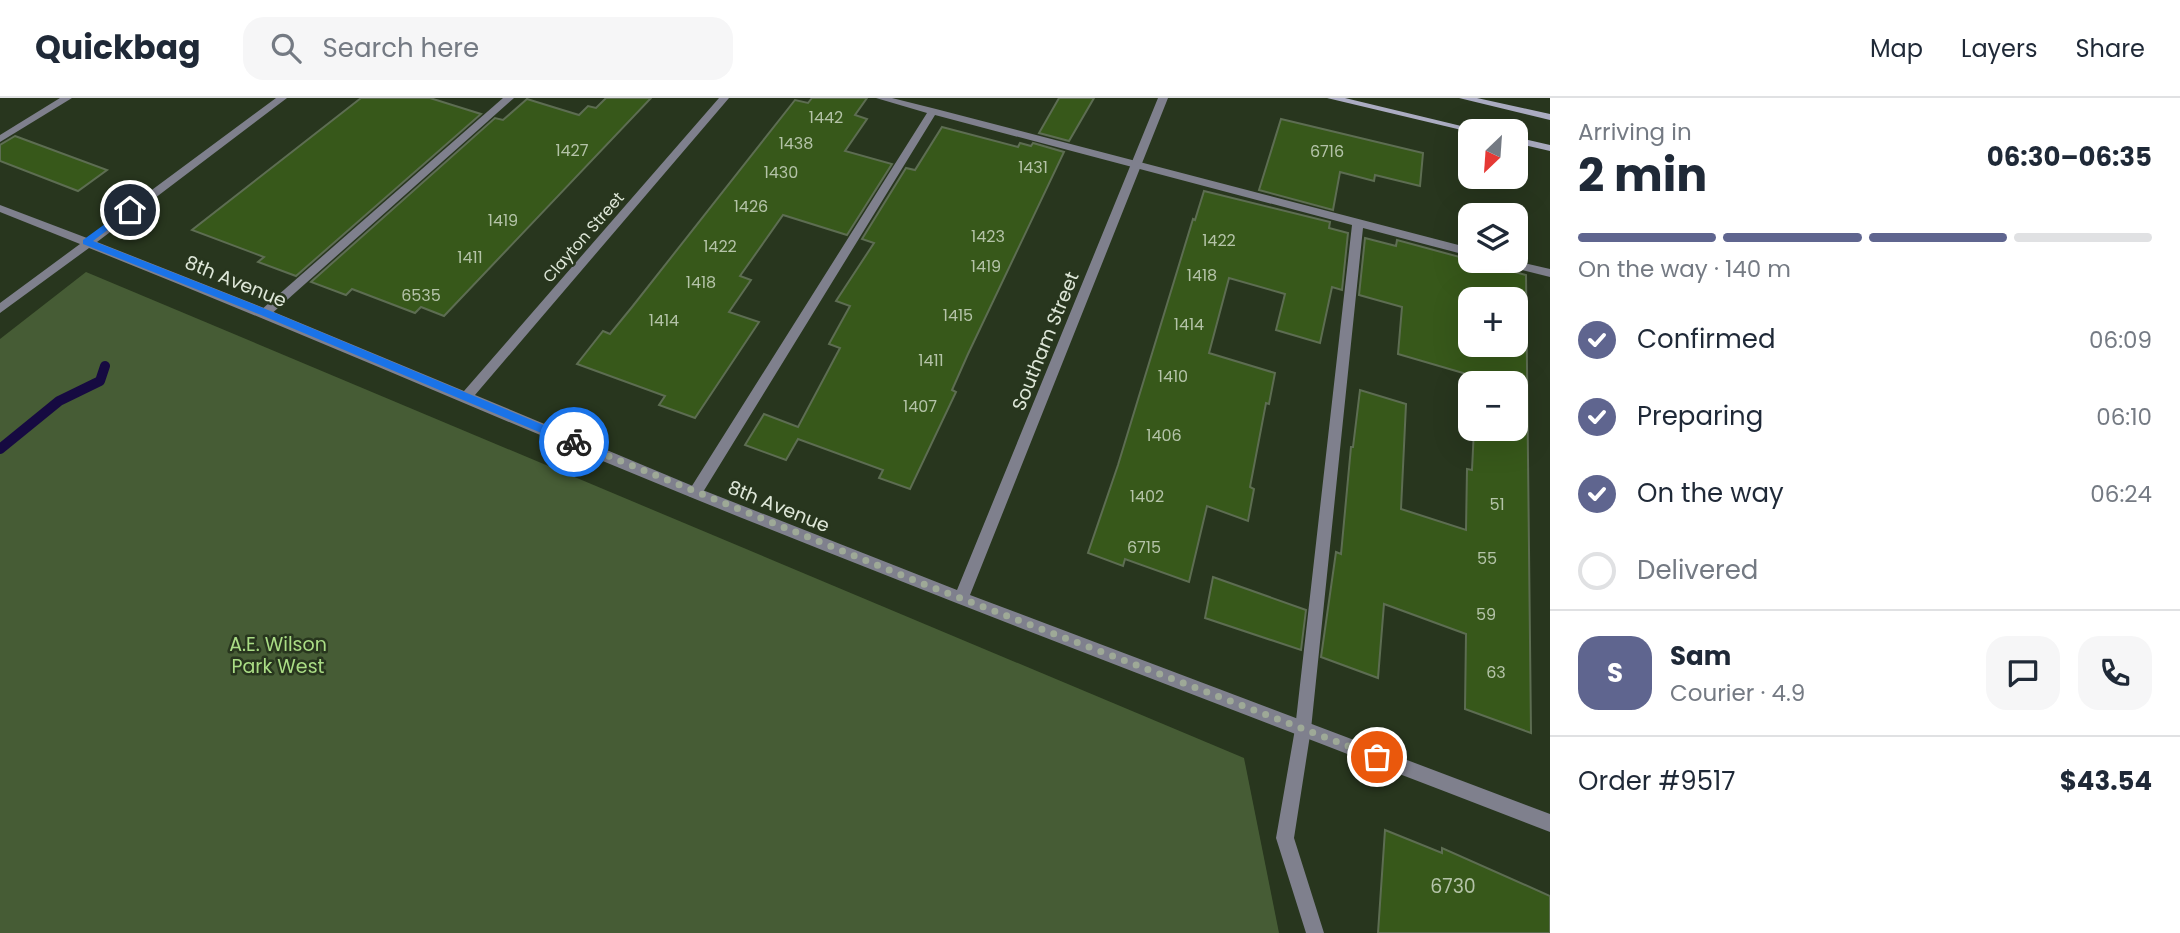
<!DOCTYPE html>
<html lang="en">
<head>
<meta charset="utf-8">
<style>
  :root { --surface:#fff; --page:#f6f6f7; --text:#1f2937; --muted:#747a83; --line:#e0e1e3; --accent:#5f658f }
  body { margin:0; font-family:Poppins,sans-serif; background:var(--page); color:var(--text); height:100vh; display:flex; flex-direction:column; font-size:26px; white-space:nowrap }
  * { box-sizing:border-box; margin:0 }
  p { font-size:23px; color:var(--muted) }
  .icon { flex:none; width:38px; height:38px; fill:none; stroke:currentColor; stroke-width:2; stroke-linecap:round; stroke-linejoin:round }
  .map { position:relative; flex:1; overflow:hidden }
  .drawer { display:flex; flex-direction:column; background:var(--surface); width:630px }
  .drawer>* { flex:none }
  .needle { width:46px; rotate:205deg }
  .buttons { position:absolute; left:1458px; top:21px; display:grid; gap:14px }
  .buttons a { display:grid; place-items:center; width:70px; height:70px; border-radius:14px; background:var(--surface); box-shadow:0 7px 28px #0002; font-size:35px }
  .pin { position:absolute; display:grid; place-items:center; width:60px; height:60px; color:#fff; margin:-30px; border:4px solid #fff; border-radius:50%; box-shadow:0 2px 7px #0007 }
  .courier { position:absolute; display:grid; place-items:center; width:70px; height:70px; margin:-35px; border:5px solid #1a73e8; border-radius:50%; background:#fff; color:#222; box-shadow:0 2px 9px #0007 }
  .head em { font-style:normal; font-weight:700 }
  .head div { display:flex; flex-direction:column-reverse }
  .head { display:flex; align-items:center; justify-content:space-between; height:119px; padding:0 28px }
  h1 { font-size:46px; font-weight:700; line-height:52px }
  .bar { display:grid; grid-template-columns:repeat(4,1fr); gap:10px 7px; align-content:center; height:84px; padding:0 28px }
  .bar i { height:9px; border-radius:5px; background:var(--line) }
  .bar .current { background:var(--accent) }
  .bar p { grid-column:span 4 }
  .line { display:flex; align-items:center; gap:18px; padding:0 28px; border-top:2px solid var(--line) }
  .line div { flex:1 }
  .round { display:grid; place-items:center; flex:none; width:74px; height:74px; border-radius:21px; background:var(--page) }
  ol { padding:0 28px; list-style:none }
  li { display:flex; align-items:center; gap:21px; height:77px }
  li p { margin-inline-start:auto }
  li .icon { padding:7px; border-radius:50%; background:var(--accent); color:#fff; stroke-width:4 }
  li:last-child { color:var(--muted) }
  li i { width:38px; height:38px; border:4px solid var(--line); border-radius:50% }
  header { display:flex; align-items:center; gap:42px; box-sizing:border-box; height:98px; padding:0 35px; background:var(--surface); border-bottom:2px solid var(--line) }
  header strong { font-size:33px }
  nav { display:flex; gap:38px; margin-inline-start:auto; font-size:24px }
  .search { width:490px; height:63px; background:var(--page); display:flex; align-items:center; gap:18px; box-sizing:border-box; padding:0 24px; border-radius:21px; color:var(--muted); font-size:26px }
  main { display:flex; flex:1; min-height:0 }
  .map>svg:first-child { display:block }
  .green { fill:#465c35 }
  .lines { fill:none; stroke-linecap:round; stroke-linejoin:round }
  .stream { stroke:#160a41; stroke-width:10 }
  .building { fill:#37581a; stroke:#5d6d52; stroke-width:2; fill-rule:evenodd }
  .lane { fill:#7f808d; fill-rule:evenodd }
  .street { fill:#7f808d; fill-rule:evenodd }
  .secondary { fill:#abacc2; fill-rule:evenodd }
  .route { fill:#1a73e8 }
  .done { stroke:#9ea997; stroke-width:7; stroke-dasharray:0 12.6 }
  .labels { text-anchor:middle; stroke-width:5; stroke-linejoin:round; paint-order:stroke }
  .number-label { font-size:16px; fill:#b4c3a8 }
  .far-street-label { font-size:16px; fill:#dee7d8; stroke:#28361e }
  .street-label { font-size:19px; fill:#dee7d8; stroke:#28361e }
  .park-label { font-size:19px; fill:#aadd85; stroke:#28361e }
  .near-number-label { font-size:19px; fill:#b4c3a8 }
</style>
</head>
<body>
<header>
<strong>Quickbag</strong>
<div class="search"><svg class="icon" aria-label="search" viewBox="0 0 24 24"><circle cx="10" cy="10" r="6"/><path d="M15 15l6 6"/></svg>Search here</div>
<nav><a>Map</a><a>Layers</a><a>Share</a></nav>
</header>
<main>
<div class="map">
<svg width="1550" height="835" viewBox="0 0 1550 835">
  <rect width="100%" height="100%" fill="#28361e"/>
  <!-- green -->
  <polygon class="green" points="86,174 1244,660 1279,835 0,835 0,241"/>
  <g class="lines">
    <!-- stream -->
    <polyline class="stream" points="0,351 59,303 100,283 105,268"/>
  </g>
  <!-- building -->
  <g class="building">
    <polygon points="361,0 430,0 481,16 296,178 258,164 264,159 192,132"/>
    <polygon points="606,0 651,0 444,218 421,209 415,215 352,191 346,197 311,184 495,20 503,22 527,1 579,17 588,8 596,10"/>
    <polygon points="812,0 867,0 855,17 867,21 845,53 892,66 847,137 783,117 740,178 751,182 729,214 759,224 695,320 659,307 665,298 577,266 603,233 610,236 632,209 795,2 808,5"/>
    <polygon points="1059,0 1094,0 1069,43 1039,35"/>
    <polygon points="1281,21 1423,55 1420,88 1375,77 1374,83 1340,74 1333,112 1259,92"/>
    <polygon points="942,29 1018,49 1020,45 1031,48 1033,45 1064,54 968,256 952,292 956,294 910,391 879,380 883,372 798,341 786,362 745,347 764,316 798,329 840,250 829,246 850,208 836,203 874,145 862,141 906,70 915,72"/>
    <polygon points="15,38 107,72 78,93 0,63 0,47"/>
    <polygon points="1204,93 1330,124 1329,130 1348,135 1342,192 1332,189 1320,245 1276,232 1285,196 1229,180 1209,255 1275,275 1269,306 1266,305 1250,389 1254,391 1248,423 1207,408 1189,484 1125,461 1123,468 1088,455 1118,367 1193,121 1195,122"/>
    <path d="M1365 140 1396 148 1397 142 1526 177 1531 635 1465 611 1466 536 1384 506 1378 580 1321 559 1336 454 1341 456 1351 349H1353L1360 292 1406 306 1401 411 1466 432 1467 371 1472 372 1474 331H1516V285H1470V304V277L1398 256 1402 209 1359 197ZM1470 201H1516V247H1470Z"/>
    <polygon points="1213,479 1306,512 1301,552 1205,520"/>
    <polygon points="1385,732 1442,755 1442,750 1550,798 1550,835 1378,835"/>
  </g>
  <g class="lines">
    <!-- lane -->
    <g class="lane">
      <polygon points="60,0 72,0 0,44 0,37"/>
      <polygon points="503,0 514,0 269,218 261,218 261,212"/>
      <polygon points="876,0 892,0 936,11 1470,150 1470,158 1363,130 1311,631 1294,740 1324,835 1306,835 1276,740 1295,631 1352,127 935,17 700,399 690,399 688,395 690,391 927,15"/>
      <polygon points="1497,163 1516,163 1550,171 1550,179 1498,166"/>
    </g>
    <!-- street -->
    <path class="street" d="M276 0H287L97 144 269 212 464 293 719 0H729L475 297 700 391 957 492 1158 0H1168L970 497 1550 716V734C1265 624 979 516 695 401 493 319 293 231 89 150L0 215V205L80 146 0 114V107L87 140Z"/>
    <!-- secondary -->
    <g class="secondary">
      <polygon points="1327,0 1345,0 1482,33 1470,34"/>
      <polygon points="1459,0 1477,0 1550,16 1550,22"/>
      <polygon points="1516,39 1550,47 1550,53 1516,45"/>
    </g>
  </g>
  <!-- route -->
  <polygon class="route" points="127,110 134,112 93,143 268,212 577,341 579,344 574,348 570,347 261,217 83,146 83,142"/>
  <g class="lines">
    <!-- done -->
    <polyline class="done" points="574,344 921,485 1377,659"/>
  </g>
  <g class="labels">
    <!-- number labels -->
    <g class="number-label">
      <text x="826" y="25">1442</text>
      <text x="796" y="51">1438</text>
      <text x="572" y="58">1427</text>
      <text x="1327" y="59">6716</text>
      <text x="1033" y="75">1431</text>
      <text x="781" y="80">1430</text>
      <text x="751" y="114">1426</text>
      <text x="503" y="128">1419</text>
      <text x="988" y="144">1423</text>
      <text x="1219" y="148">1422</text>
      <text x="720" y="154">1422</text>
      <text x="470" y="165">1411</text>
      <text x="986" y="174">1419</text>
      <text x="1202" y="183">1418</text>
      <text x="701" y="190">1418</text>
      <text x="421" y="203">6535</text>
      <text x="958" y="223">1415</text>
      <text x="664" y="228">1414</text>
      <text x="1189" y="232">1414</text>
      <text x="931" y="268">1411</text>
      <text x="1173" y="284">1410</text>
      <text x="920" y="314">1407</text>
      <text x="1164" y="343">1406</text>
      <text x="1147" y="404">1402</text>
      <text x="1497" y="412">51</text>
      <text x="1144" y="455">6715</text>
      <text x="1487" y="466">55</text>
      <text x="1486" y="522">59</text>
      <text x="1496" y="580">63</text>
    </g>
    <!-- far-street labels -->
    <g class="far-street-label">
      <text transform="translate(583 139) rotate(-49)" y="6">Clayton Street</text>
    </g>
    <!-- street labels -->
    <g class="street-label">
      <text transform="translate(236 183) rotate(22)" y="7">8th Avenue</text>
      <text transform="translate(1045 243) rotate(-68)" y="7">Southam Street</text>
      <text transform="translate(779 408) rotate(22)" y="7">8th Avenue</text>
    </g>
    <!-- park labels -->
    <g class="park-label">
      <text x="278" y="553">A.E. Wilson<tspan x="278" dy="22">Park West</tspan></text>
    </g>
    <!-- near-number labels -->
    <g class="near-number-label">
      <text x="1453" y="795">6730</text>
    </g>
  </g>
</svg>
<div class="buttons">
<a><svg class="needle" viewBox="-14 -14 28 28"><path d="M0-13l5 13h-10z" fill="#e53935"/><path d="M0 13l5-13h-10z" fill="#747a83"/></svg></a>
<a><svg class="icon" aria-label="layers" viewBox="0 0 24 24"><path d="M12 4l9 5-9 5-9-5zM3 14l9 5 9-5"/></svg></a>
<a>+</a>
<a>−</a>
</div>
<div class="pin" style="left:1377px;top:659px;background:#ea580c"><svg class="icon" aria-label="bag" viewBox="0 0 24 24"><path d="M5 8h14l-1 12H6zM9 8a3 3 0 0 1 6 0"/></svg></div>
<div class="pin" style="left:130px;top:112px;background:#1f2937"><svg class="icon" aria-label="home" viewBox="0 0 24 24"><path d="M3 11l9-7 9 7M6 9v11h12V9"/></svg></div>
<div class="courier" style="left:574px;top:344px"><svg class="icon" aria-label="bike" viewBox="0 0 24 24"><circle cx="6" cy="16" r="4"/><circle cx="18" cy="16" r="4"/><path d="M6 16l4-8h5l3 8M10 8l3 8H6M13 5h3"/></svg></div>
</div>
<section class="drawer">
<div class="head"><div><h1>2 min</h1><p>Arriving in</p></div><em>06:30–06:35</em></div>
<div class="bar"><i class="current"></i><i class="current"></i><i class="current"></i><i></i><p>On the way · 140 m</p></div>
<ol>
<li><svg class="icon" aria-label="check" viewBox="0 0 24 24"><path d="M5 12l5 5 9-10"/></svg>Confirmed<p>06:09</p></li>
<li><svg class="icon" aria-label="check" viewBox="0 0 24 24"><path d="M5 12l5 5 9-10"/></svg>Preparing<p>06:10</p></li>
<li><svg class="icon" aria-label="check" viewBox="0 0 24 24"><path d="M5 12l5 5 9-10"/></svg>On the way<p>06:24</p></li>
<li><i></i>Delivered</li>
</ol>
<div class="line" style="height:126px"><b class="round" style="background:var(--accent);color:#fff">S</b><div><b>Sam</b><p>Courier · 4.9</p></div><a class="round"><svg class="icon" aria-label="chat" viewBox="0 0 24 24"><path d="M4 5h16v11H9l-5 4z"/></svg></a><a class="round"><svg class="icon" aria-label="phone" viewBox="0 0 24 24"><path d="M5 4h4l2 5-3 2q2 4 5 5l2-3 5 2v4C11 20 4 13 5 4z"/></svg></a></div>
<div class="line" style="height:91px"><div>Order #9517</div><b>$43.54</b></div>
</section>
</main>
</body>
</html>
